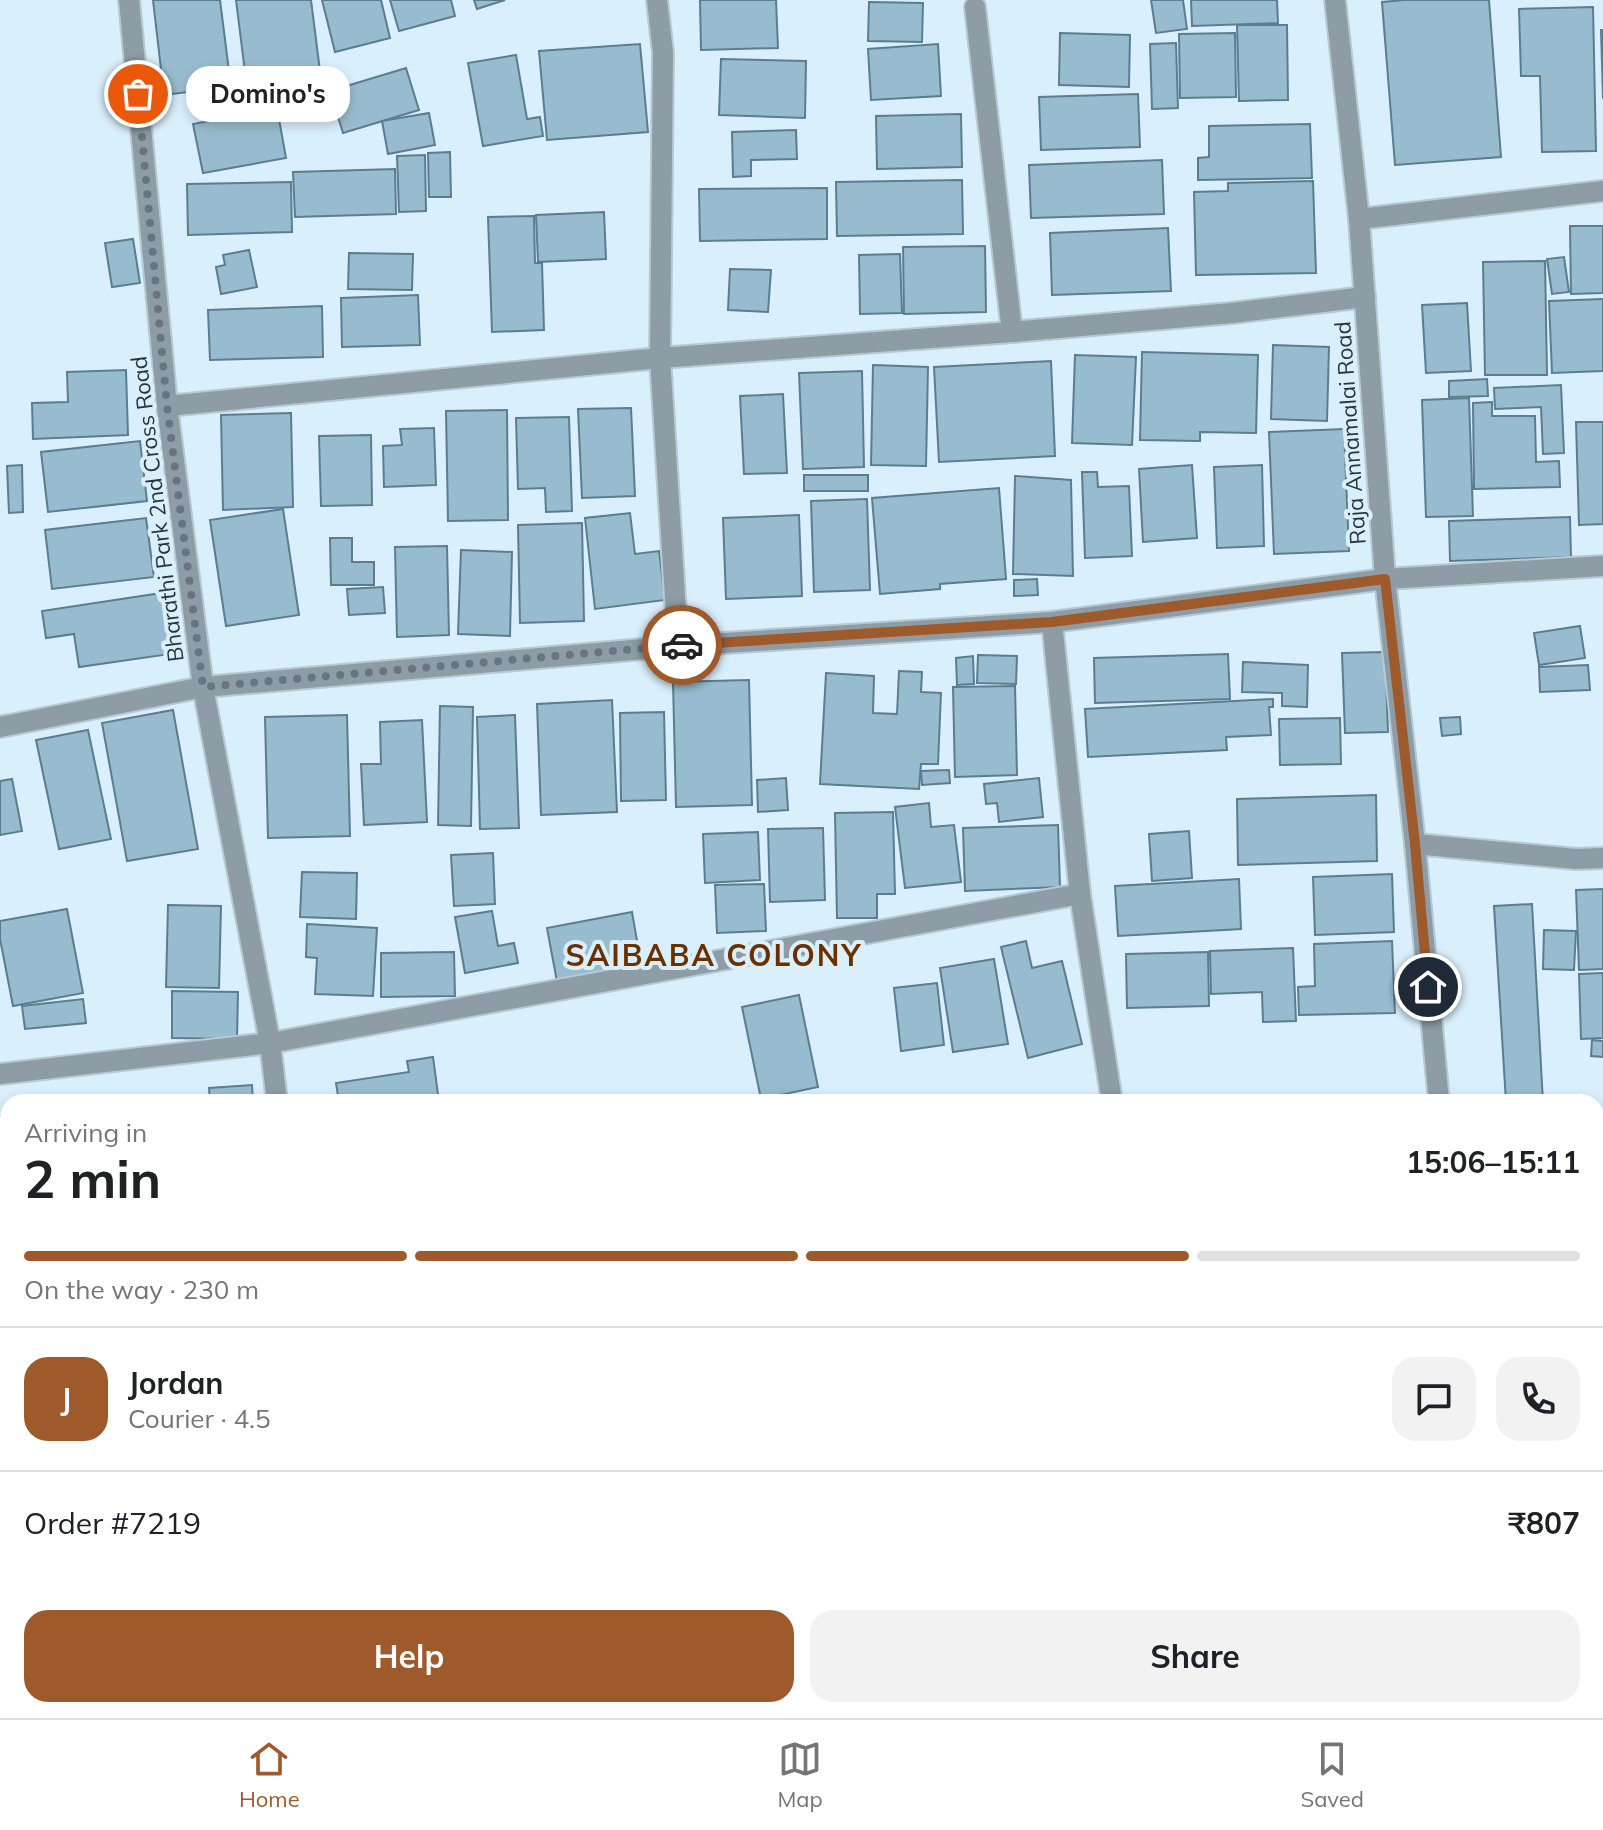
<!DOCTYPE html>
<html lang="en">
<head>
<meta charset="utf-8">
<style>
  :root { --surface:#fff; --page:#f2f2f2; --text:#202124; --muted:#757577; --line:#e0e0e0; --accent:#9f5a2c }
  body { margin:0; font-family:Mulish,sans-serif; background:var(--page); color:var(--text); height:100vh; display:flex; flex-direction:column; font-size:30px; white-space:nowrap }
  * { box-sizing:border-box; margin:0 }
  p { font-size:26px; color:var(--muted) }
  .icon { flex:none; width:44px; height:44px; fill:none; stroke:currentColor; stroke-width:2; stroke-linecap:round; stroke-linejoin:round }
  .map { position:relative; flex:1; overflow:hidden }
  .details { position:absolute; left:0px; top:1094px; width:1604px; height:624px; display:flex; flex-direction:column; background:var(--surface); border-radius:24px 24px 0 0; box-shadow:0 4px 12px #0003 }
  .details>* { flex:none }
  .pin { position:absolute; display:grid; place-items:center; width:68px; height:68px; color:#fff; margin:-34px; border:4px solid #fff; border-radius:50%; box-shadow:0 2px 8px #0007 }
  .courier { position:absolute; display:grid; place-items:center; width:80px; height:80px; margin:-40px; border:6px solid #9f5a2c; border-radius:50%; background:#fff; color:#222; box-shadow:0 2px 10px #0007 }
  .bubble { position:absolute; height:56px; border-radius:24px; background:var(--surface); box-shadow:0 4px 12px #0003; font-size:26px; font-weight:700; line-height:56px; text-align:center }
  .overview em { font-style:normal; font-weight:700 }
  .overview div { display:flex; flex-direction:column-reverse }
  .overview { display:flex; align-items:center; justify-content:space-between; height:136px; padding:0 24px }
  h1 { font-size:52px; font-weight:700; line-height:60px }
  .bar { display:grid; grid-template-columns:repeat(4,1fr); gap:12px 8px; align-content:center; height:96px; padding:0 24px }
  .bar i { height:10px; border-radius:6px; background:var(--line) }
  .bar .on { background:var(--accent) }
  .bar p { grid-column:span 4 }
  .line { display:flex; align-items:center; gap:20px; padding:0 24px; border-top:2px solid var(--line) }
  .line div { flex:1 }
  .round { display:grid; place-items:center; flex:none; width:84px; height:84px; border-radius:24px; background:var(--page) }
  .cta { display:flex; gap:16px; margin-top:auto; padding:16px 24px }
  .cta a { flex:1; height:92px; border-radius:24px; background:var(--accent); color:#fff; font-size:32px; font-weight:700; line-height:92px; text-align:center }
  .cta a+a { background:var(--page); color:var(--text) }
  .tab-bar { display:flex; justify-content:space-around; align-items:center; height:112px; border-top:2px solid var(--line); background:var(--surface); font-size:22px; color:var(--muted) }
  .tab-bar a { display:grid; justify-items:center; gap:4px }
  .tab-bar .on { color:var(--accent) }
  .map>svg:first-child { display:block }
  .building { fill:#98bccf; stroke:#5b7d8f; stroke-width:2 }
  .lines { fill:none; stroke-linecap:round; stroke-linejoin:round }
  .minor-casing { stroke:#b6cad6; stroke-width:24 }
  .tertiary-casing { stroke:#b6cad6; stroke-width:24 }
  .minor { stroke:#8d9ca5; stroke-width:20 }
  .tertiary { stroke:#8d9ca5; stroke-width:20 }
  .done { stroke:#667680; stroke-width:8; stroke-dasharray:0 14.4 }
  .route { stroke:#9f5a2c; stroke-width:10 }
  .labels { text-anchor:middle; stroke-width:8; stroke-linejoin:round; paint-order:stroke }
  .street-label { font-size:22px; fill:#27353d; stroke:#daeffc }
  .district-label { font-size:30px; font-weight:bold; letter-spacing:2px; fill:#6a3000; stroke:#daeffc }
</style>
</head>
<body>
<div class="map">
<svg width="1603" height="1718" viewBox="0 0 1603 1718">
  <rect width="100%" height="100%" fill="#daeffc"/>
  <!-- building -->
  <g class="building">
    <polygon points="153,0 220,0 231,87 164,95"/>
    <polygon points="236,0 311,0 320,71 246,80"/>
    <polygon points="322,0 381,0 390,38 335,52"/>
    <polygon points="390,0 451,0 455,16 399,31"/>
    <polygon points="474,0 505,0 477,9"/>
    <polygon points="700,0 776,0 778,48 701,50"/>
    <polygon points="1151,0 1183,0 1187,29 1156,33"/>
    <polygon points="1191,0 1277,0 1278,23 1192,26"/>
    <polygon points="1404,0 1489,0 1501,157 1395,165 1382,2"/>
    <polygon points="869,2 923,3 922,42 868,41"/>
    <polygon points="1593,7 1596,151 1542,152 1540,76 1521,76 1519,9"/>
    <polygon points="1237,25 1287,25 1288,100 1239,101"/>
    <polygon points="1601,30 1603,30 1603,99"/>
    <polygon points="1060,33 1130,35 1129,87 1059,85"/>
    <polygon points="1235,33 1236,97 1180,98 1179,34"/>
    <polygon points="1176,43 1178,108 1152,109 1150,44"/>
    <polygon points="640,44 648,132 547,140 539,51"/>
    <polygon points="938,44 941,96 871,100 868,49"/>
    <polygon points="516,55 527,119 540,117 543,136 483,146 468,63"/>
    <polygon points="721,59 806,61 805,118 719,115"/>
    <polygon points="406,68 419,110 343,133 330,91"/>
    <polygon points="1138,94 1140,147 1041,150 1039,97"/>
    <polygon points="277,108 286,158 203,173 193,124"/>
    <polygon points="429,113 435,145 388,154 382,121"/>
    <polygon points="961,114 962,167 877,169 876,116"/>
    <polygon points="1310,124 1312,178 1198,180 1198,158 1209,157 1209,126"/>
    <polygon points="796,130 797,159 751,160 751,176 733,177 732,132"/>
    <polygon points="450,152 451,197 429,197 428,153"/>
    <polygon points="425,155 426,211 399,212 397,156"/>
    <polygon points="1162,160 1164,214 1031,218 1029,165"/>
    <polygon points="395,169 396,214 295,217 293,172"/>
    <polygon points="962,180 963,234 837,236 836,182"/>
    <polygon points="1313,181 1316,273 1196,275 1194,192 1228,191 1228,183"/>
    <polygon points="291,182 292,232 188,235 187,184"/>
    <polygon points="827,188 827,239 700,241 699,189"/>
    <polygon points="604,212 606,259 538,262 536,215"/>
    <polygon points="534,216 535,263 542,263 544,330 492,332 488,217"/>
    <polygon points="1570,226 1603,226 1603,293 1571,294"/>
    <polygon points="1168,228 1171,291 1052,295 1050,233"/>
    <polygon points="133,239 140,283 112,287 105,243"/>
    <polygon points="985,246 986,312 904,314 903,247"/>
    <polygon points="249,250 257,287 221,294 216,267 225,265 223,255"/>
    <polygon points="349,253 413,254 412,290 348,289"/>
    <polygon points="900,254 902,313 860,314 859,255"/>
    <polygon points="1564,257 1569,292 1552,294 1547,259"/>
    <polygon points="1545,261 1547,375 1485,375 1483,262"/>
    <polygon points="730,269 771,270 768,312 728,310"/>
    <polygon points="418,295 420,345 342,347 341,298"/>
    <polygon points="1603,299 1603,371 1552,373 1549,301"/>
    <polygon points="1467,303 1471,371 1426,373 1422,305"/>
    <polygon points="322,306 323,357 210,360 208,310"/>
    <polygon points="1273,345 1329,347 1327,421 1271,419"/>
    <polygon points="1142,352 1258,355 1256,433 1200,432 1200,441 1140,440"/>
    <polygon points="1075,355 1136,357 1132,445 1072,443"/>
    <polygon points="1051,361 1055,456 939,462 934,367"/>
    <polygon points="873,365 928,367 926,466 871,465"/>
    <polygon points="126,370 128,435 33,439 32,403 68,402 67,372"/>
    <polygon points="862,371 864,467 803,469 799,373"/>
    <polygon points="1487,379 1488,396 1449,397 1449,381"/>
    <polygon points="1561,385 1564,453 1543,454 1541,407 1495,409 1494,388"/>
    <polygon points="783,394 787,473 744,474 740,396"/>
    <polygon points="1469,398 1473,516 1426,517 1422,400"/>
    <polygon points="1492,402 1492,416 1535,416 1536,462 1559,461 1560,487 1474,489 1473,403"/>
    <polygon points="631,408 635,496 582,498 578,409"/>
    <polygon points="507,410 508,520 448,521 446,411"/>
    <polygon points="291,413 293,507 223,510 221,415"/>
    <polygon points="569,417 572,511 546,512 545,488 518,489 516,418"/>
    <polygon points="1576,422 1603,422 1603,524 1579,525"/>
    <polygon points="434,428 436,485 384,487 383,446 402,445 400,429"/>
    <polygon points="1344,429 1349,551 1274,554 1269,432"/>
    <polygon points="371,435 372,505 321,506 319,436"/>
    <polygon points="140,441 147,501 48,512 41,452"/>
    <polygon points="22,465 23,512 9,513 7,466"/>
    <polygon points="1192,465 1197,538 1143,542 1139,469"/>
    <polygon points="1262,465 1264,546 1217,548 1214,467"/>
    <polygon points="1082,472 1097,472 1098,487 1129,486 1132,556 1085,558"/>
    <rect x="804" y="475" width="64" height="16"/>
    <polygon points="1015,476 1071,480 1073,576 1013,574"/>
    <polygon points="999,488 1006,579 940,584 940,589 880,594 872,498"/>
    <polygon points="867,499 870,590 814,592 811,501"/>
    <polygon points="283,509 299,615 226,626 210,520"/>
    <polygon points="630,513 635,554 659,551 665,600 595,609 585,518"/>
    <polygon points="799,515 802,596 726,599 723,518"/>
    <polygon points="1570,517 1571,557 1450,561 1449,521"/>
    <polygon points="146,518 154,577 52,589 45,530"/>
    <polygon points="582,523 584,621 520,623 518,525"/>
    <polygon points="330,538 352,538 352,562 374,562 374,585 331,585"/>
    <polygon points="447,546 449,635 397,637 395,547"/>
    <polygon points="461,550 512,552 510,636 458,634"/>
    <polygon points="1037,579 1038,595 1014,596 1014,580"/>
    <polygon points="383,587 385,613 349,615 347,589"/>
    <polygon points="168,592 177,653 79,667 74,634 46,638 42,611"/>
    <polygon points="1580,626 1585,658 1539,665 1534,633"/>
    <polygon points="1385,652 1388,732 1345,733 1342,653"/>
    <polygon points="1228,654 1230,699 1095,703 1094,658"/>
    <polygon points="978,655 1017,656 1016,684 977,683"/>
    <polygon points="973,656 974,684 957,685 956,658"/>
    <polygon points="1243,662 1308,665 1307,707 1282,706 1282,693 1242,692"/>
    <polygon points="1588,665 1590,690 1540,692 1539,667"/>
    <polygon points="899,671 922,672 921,692 941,693 938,764 921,764 919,789 820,784 826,673 874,676 873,713 897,714"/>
    <polygon points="749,680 752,805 676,807 673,682"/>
    <polygon points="1015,686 1017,775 955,777 953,687"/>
    <polygon points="1273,699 1273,707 1269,707 1271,735 1226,737 1227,750 1088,757 1085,709"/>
    <polygon points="612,700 617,812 541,815 537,704"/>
    <polygon points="440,706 473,707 471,826 438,825"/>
    <polygon points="173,710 198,849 127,861 102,723"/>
    <polygon points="664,712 666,800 621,801 620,713"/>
    <polygon points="347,715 350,836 268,838 265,717"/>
    <polygon points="515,715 519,828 480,829 477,717"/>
    <polygon points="1460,717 1461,734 1442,736 1440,718"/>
    <polygon points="1340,718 1341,764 1280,765 1279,719"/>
    <polygon points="422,720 427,822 364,825 361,764 381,764 380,722"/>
    <polygon points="88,730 111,839 59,849 36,740"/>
    <polygon points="949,770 950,783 922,785 921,771"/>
    <polygon points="786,778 788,810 758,812 757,780"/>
    <polygon points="1039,778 1043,817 999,822 997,803 986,804 984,784"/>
    <polygon points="12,779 22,831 0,835 0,781"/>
    <polygon points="1376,795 1377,861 1238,865 1237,799"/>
    <polygon points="929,803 931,827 954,825 961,882 905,888 895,807"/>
    <polygon points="893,812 895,894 877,894 877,918 837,918 835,813"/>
    <polygon points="1058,825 1060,887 965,891 963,828"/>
    <polygon points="823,828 825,900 770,902 768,829"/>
    <polygon points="1189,831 1192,878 1152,881 1149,834"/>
    <polygon points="758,832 760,880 705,883 703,834"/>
    <polygon points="493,853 495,904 454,906 451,855"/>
    <polygon points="302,872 357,873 356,919 300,917"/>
    <polygon points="1392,874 1394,932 1315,935 1313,877"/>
    <polygon points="1239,879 1241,929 1118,936 1115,886"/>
    <polygon points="764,884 766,931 717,933 715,885"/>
    <polygon points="1603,889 1603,969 1579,970 1576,890"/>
    <polygon points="1532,904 1543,1102 1506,1102 1494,906"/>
    <polygon points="168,905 221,906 219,988 166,987"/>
    <polygon points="67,909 83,993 13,1006 0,939 0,921"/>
    <polygon points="492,911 498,946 514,943 518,963 465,973 455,917"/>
    <polygon points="632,912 640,958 617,963 620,975 558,987 547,928"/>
    <polygon points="307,924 377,928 373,996 315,994 317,958 306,957"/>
    <polygon points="1544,930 1576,931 1574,970 1543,969"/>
    <polygon points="1026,941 1032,968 1062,961 1082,1044 1028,1058 1001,947"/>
    <polygon points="1392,941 1395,1013 1299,1015 1298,987 1315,986 1314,944"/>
    <polygon points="1293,948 1296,1021 1263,1022 1262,992 1211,994 1210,951"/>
    <polygon points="454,952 455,996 381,997 381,953"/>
    <polygon points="1208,952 1209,1006 1127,1008 1126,954"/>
    <polygon points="994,959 1008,1044 953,1052 940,968"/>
    <polygon points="1603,973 1603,1038 1581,1039 1579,974"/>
    <polygon points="937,983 944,1045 901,1051 894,988"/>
    <polygon points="172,991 238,992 237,1039 172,1038"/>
    <polygon points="799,995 818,1087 761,1099 742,1007"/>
    <polygon points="83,999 86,1023 25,1029 22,1006"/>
    <polygon points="1592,1040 1603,1041 1603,1057 1591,1056"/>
    <polygon points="433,1057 439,1102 339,1102 336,1083 409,1072 407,1061"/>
    <polygon points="252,1085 253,1102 210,1102 209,1088"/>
    <polygon points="8,1114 8,1263 1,1264 0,1116"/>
    <rect x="1596" y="1168" width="7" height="128"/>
    <polygon points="0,1679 4,1679 5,1718 0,1718"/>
    <rect x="16" y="1710" width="60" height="8"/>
    <polygon points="208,1710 357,1710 357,1718 209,1718"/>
    <polygon points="405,1710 522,1710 523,1718 407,1718"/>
    <polygon points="598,1710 671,1710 671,1718 623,1718 623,1713 598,1712"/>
    <polygon points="676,1710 725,1710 726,1718 677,1718"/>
    <rect x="884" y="1710" width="54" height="8"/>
  </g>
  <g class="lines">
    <!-- minor casing -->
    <g class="minor-casing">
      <g id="minor">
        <polyline points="129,0 167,406 203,687 270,1043 277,1102"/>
        <polyline points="657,0 663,53 660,358 678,646"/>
        <polyline points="975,7 1012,332"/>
        <polyline points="167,406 660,358 1012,332 1232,313 1365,297"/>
        <polyline points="1052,622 1080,894"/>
        <polyline points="0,727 203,687 678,646 1052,622 1385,579 1603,566"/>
        <polyline points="1415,844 1576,859 1603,858"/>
        <polyline points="0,1074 270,1043 1080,894 1112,1102"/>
        <polyline points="1596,1146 1603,1145"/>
        <polyline points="0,1319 8,1319"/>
        <polyline points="391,1710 393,1718"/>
        <polyline points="1067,1710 1067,1718"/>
        <polyline points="1300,1710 1300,1718"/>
      </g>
    </g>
    <!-- tertiary casing -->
    <g class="tertiary-casing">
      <g id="tertiary">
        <polyline points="1335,0 1359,219 1385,579 1415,844 1439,1102"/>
        <polyline points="1359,219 1603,191"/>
        <polyline points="1533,1710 1534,1718"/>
      </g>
    </g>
    <!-- minor -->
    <use href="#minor" class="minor"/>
    <!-- tertiary -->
    <use href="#tertiary" class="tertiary"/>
  </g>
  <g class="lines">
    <!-- done -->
    <polyline class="done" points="138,94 167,406 203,687 682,645"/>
    <!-- route -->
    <polyline class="route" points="682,645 1052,622 1385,579 1415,844 1428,987"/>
  </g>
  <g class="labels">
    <!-- street labels -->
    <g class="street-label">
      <text transform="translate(1350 433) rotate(-94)" y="8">Raja Annamalai Road</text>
      <text transform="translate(157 509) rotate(-97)" y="8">Bharathi Park 2nd Cross Road</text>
    </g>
    <!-- district labels -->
    <g class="district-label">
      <text x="714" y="966">SAIBABA COLONY</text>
    </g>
  </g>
</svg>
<div class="pin" style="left:138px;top:94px;background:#ea580c"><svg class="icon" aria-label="bag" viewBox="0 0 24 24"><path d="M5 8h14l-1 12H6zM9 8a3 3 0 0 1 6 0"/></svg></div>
<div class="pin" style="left:1428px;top:987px;background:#1f2937"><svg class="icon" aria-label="home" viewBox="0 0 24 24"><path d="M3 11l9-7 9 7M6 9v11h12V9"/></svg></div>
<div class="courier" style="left:682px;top:645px"><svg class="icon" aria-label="car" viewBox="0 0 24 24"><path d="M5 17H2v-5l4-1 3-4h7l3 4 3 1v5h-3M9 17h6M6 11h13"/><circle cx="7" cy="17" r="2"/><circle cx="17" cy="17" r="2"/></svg></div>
<div class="bubble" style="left:186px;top:66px;width:164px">Domino's</div>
<section class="details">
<div class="overview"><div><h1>2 min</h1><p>Arriving in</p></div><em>15:06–15:11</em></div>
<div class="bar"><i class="on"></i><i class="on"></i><i class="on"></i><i></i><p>On the way · 230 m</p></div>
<div class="line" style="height:144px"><b class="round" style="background:var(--accent);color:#fff">J</b><div><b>Jordan</b><p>Courier · 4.5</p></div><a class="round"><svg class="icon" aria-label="chat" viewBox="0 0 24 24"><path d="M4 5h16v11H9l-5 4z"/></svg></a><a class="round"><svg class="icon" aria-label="phone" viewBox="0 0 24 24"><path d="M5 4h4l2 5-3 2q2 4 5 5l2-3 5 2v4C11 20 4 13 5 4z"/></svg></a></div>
<div class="line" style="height:104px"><div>Order #7219</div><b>₹807</b></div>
<div class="cta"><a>Help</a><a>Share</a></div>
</section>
</div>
<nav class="tab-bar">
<a class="on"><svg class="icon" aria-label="home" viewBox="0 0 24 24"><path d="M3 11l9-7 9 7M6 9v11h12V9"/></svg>Home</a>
<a><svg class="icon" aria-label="map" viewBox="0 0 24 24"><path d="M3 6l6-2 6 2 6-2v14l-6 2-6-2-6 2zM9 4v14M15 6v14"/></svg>Map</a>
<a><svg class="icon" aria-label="saved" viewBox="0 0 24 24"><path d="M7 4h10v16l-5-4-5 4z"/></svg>Saved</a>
</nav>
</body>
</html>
